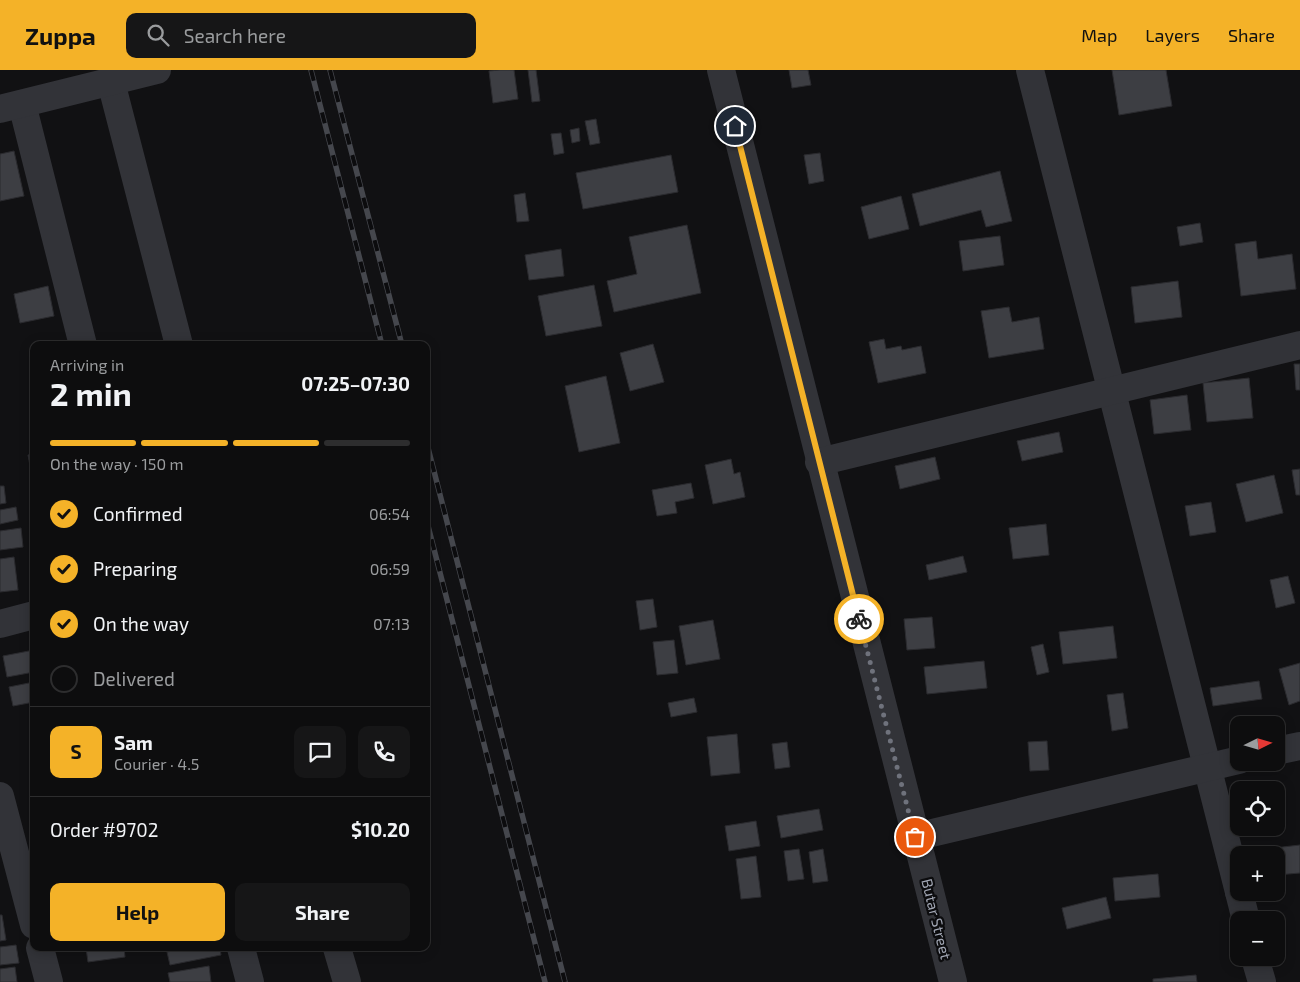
<!DOCTYPE html>
<html lang="en">
<head>
<meta charset="utf-8">
<style>
  :root { --surface:#0d0d0e; --page:#161617; --text:#f1f3f6; --muted:#9a9c9e; --line:#2d2d2e; --accent:#f4b228 }
  body { margin:0; font-family:"Exo 2",sans-serif; background:var(--page); color:var(--text); height:100vh; display:flex; flex-direction:column; font-size:19px; white-space:nowrap }
  * { box-sizing:border-box; margin:0 }
  p { font-size:16px; color:var(--muted) }
  .icon { flex:none; width:28px; height:28px; fill:none; stroke:currentColor; stroke-width:2; stroke-linecap:round; stroke-linejoin:round }
  .map { position:relative; flex:1; overflow:hidden }
  .side { position:absolute; left:30px; top:271px; width:400px; height:610px; display:flex; flex-direction:column; background:var(--surface); border-radius:10px; box-shadow:0 2px 12px #0003,0 0 0 1px var(--line) }
  .side>* { flex:none }
  .needle { width:32px; rotate:85deg }
  .buttons { position:absolute; left:1230px; top:646px; display:grid; gap:10px }
  .buttons a { display:grid; place-items:center; width:55px; height:55px; border-radius:10px; background:var(--surface); box-shadow:0 2px 12px #0003,0 0 0 1px var(--line); font-size:25px }
  .pin { position:absolute; display:grid; place-items:center; width:42px; height:42px; color:#fff; margin:-21px; border:2px solid #fff; border-radius:50%; box-shadow:0 1px 5px #0007 }
  .courier { position:absolute; display:grid; place-items:center; width:50px; height:50px; margin:-25px; border:4px solid #f4b228; border-radius:50%; background:#fff; color:#222; box-shadow:0 1px 6px #0007 }
  .summary em { font-style:normal; font-weight:700 }
  .summary div { display:flex; flex-direction:column-reverse }
  .summary { display:flex; align-items:center; justify-content:space-between; height:85px; padding:0 20px }
  h1 { font-size:32px; font-weight:700; line-height:38px }
  .bar { display:grid; grid-template-columns:repeat(4,1fr); gap:8px 5px; align-content:center; height:60px; padding:0 20px }
  .bar i { height:6px; border-radius:4px; background:var(--line) }
  .bar .active { background:var(--accent) }
  .bar p { grid-column:span 4 }
  .line { display:flex; align-items:center; gap:12px; padding:0 20px; border-top:1px solid var(--line) }
  .line div { flex:1 }
  .round { display:grid; place-items:center; flex:none; width:52px; height:52px; border-radius:10px; background:var(--page) }
  ol { padding:0 20px; list-style:none }
  li { display:flex; align-items:center; gap:15px; height:55px }
  li p { margin-inline-start:auto }
  li .icon { padding:5px; border-radius:50%; background:var(--accent); color:#111; stroke-width:4 }
  li:last-child { color:var(--muted) }
  li i { width:28px; height:28px; border:2px solid var(--line); border-radius:50% }
  .button { display:flex; gap:10px; margin-top:auto; padding:10px 20px }
  .button a { flex:1; height:58px; border-radius:10px; background:var(--accent); color:#111; font-size:20px; font-weight:700; line-height:58px; text-align:center }
  .button a+a { background:var(--page); color:var(--text) }
  header { display:flex; align-items:center; gap:30px; box-sizing:border-box; height:70px; padding:0 25px; background:var(--accent); color:#111 }
  header strong { font-size:24px }
  nav { display:flex; gap:28px; margin-inline-start:auto; font-size:18px }
  .search { width:350px; height:45px; background:var(--page); display:flex; align-items:center; gap:12px; box-sizing:border-box; padding:0 18px; border-radius:10px; color:var(--muted); font-size:19px }
  .map>svg:first-child { display:block }
  .building { fill:#3d3e43; stroke:#2b2b2f }
  .lines { fill:none; stroke-linecap:round; stroke-linejoin:round }
  .minor { stroke:#323338; stroke-width:28 }
  .rail-casing { stroke:#45474d; stroke-width:5.5 }
  .rail { stroke:#0c0c0e; stroke-width:4; stroke-dasharray:11; stroke-linecap:butt }
  .done { stroke:#6f727c; stroke-width:5; stroke-dasharray:0 9 }
  .route { stroke:#f4b228; stroke-width:6 }
  .labels { text-anchor:middle; stroke-width:4.5; stroke-linejoin:round; paint-order:stroke }
  .street-label { font-size:15px; fill:#a2a7b4; stroke:#0c0c0e }
</style>
</head>
<body>
<header>
<strong>Zuppa</strong>
<div class="search"><svg class="icon" aria-label="search" viewBox="0 0 24 24"><circle cx="10" cy="10" r="6"/><path d="M15 15l6 6"/></svg>Search here</div>
<nav><a>Map</a><a>Layers</a><a>Share</a></nav>
</header>
<div class="map">
<svg width="1300" height="912" viewBox="0 0 1300 912">
  <rect width="100%" height="100%" fill="#111113"/>
  <!-- building -->
  <g class="building">
    <polygon points="500,0 514,0 518,29 493,33 489,1"/>
    <polygon points="528,0 536,0 540,31 532,32"/>
    <polygon points="789,0 808,0 811,15 792,18"/>
    <polygon points="1112,0 1166,0 1172,36 1119,45"/>
    <polygon points="596,49 600,73 590,75 585,51"/>
    <polygon points="579,58 580,71 572,73 570,60"/>
    <polygon points="561,63 564,83 554,85 551,64"/>
    <polygon points="14,81 24,126 0,131 0,84"/>
    <polygon points="820,83 824,111 809,114 804,85"/>
    <polygon points="671,85 678,122 583,139 576,103"/>
    <polygon points="1000,101 1012,151 986,157 981,140 920,156 912,124"/>
    <polygon points="525,123 529,151 517,152 514,125"/>
    <polygon points="901,126 909,159 869,169 861,137"/>
    <polygon points="1200,153 1203,172 1180,176 1177,157"/>
    <polygon points="687,155 701,223 614,242 607,211 637,204 629,167"/>
    <polygon points="1000,166 1004,195 963,201 959,171"/>
    <polygon points="1256,171 1258,189 1292,184 1296,219 1241,226 1235,174"/>
    <polygon points="561,179 564,206 529,210 525,185"/>
    <polygon points="1178,211 1182,247 1135,253 1131,217"/>
    <polygon points="594,215 602,256 546,266 538,226"/>
    <polygon points="48,216 54,246 20,253 14,224"/>
    <polygon points="1009,237 1012,252 1039,247 1044,279 989,288 981,241"/>
    <polygon points="884,269 886,279 901,276 902,280 921,276 926,303 878,313 869,272"/>
    <polygon points="653,274 664,312 630,321 620,283"/>
    <polygon points="1294,294 1300,294 1300,320 1296,320"/>
    <polygon points="606,306 620,373 579,382 565,316"/>
    <polygon points="1249,308 1253,348 1207,352 1203,313"/>
    <polygon points="1187,325 1191,360 1154,364 1150,330"/>
    <polygon points="1059,362 1063,382 1022,391 1017,371"/>
    <polygon points="34,384 34,401 31,401 28,385"/>
    <polygon points="935,387 940,409 900,419 895,396"/>
    <polygon points="731,389 734,404 740,402 745,427 713,434 705,395"/>
    <polygon points="1300,399 1300,425 1296,425 1292,400"/>
    <polygon points="1274,405 1283,443 1246,452 1236,414"/>
    <polygon points="691,413 694,428 675,432 677,443 657,446 652,420"/>
    <polygon points="0,416 4,416 6,433 0,434"/>
    <polygon points="1211,432 1216,462 1190,466 1185,436"/>
    <polygon points="16,437 18,450 0,454 0,440"/>
    <polygon points="1046,454 1049,485 1013,489 1009,458"/>
    <polygon points="21,458 23,477 0,480 0,461"/>
    <polygon points="963,486 967,502 929,510 926,495"/>
    <polygon points="14,487 18,520 0,522 0,489"/>
    <polygon points="1288,506 1295,533 1276,538 1270,510"/>
    <polygon points="653,529 657,557 640,560 636,531"/>
    <polygon points="932,547 935,578 907,580 904,549"/>
    <polygon points="713,550 720,589 686,595 679,556"/>
    <polygon points="1113,556 1117,588 1063,594 1059,562"/>
    <polygon points="674,570 678,603 657,605 653,572"/>
    <polygon points="1043,574 1049,602 1037,605 1031,577"/>
    <polygon points="34,580 34,602 7,607 3,586"/>
    <polygon points="984,591 987,618 927,624 924,597"/>
    <polygon points="1300,593 1300,631 1289,635 1279,599"/>
    <polygon points="1259,611 1262,629 1213,636 1210,618"/>
    <polygon points="34,612 34,632 13,636 9,617"/>
    <polygon points="1123,623 1128,658 1112,661 1107,625"/>
    <polygon points="694,628 697,642 671,647 668,633"/>
    <polygon points="737,664 740,703 711,706 707,667"/>
    <polygon points="1047,671 1049,700 1030,701 1028,672"/>
    <polygon points="787,672 790,697 775,699 772,674"/>
    <polygon points="1272,711 1274,720 1249,720 1248,717"/>
    <polygon points="819,739 823,760 781,768 777,746"/>
    <polygon points="756,751 760,776 729,781 725,756"/>
    <polygon points="1300,775 1300,803 1277,805 1276,785 1275,785 1274,778"/>
    <polygon points="799,779 804,809 788,811 784,781"/>
    <polygon points="823,779 828,811 813,813 809,782"/>
    <polygon points="756,786 761,827 741,829 736,789"/>
    <polygon points="1158,804 1160,827 1115,831 1113,808"/>
    <polygon points="1106,827 1111,848 1067,859 1062,838"/>
    <polygon points="0,845 2,845 6,870 0,871"/>
    <polygon points="16,875 19,893 0,895 0,877"/>
    <polygon points="86,878 124,878 125,887 88,892"/>
    <polygon points="190,878 220,878 221,885 170,895 167,882"/>
    <polygon points="209,896 211,912 170,912 168,903"/>
    <polygon points="15,897 17,912 0,912 0,899"/>
    <polygon points="1196,905 1197,912 1153,912 1153,909"/>
  </g>
  <g class="lines">
    <!-- minor -->
    <g class="minor">
      <polyline points="721,0 953,912"/>
      <polyline points="1030,0 1239,822"/>
      <polyline points="111,12 179,275"/>
      <polyline points="22,34 83,275"/>
      <polyline points="0,39 157,0"/>
      <polyline points="819,392 1300,275"/>
      <polyline points="0,554 34,545"/>
      <polyline points="1276,681 1300,676"/>
      <polyline points="0,726 34,855"/>
      <polyline points="915,767 1239,690"/>
      <polyline points="1239,822 1246,850"/>
      <polyline points="40,878 49,912"/>
      <polyline points="241,878 250,912"/>
      <polyline points="337,878 347,912"/>
      <polyline points="1255,888 1262,912"/>
    </g>
    <!-- rail casing -->
    <g class="rail-casing">
      <g id="rail">
        <polyline points="311,0 382,275"/>
        <polyline points="330,0 402,275"/>
        <polyline points="426,370 565,912"/>
        <polyline points="426,448 545,912"/>
      </g>
    </g>
    <!-- rail -->
    <use href="#rail" class="rail"/>
  </g>
  <g class="lines">
    <!-- done -->
    <polyline class="done" points="859,549 915,767"/>
    <!-- route -->
    <polyline class="route" points="735,56 859,549"/>
  </g>
  <g class="labels">
    <!-- street labels -->
    <g class="street-label">
      <text transform="translate(936 849) rotate(76)" y="5">Butar Street</text>
    </g>
  </g>
</svg>
<div class="buttons">
<a><svg class="needle" viewBox="-14 -14 28 28"><path d="M0-13l5 13h-10z" fill="#e53935"/><path d="M0 13l5-13h-10z" fill="#9a9c9e"/></svg></a>
<a><svg class="icon" aria-label="locate" viewBox="0 0 24 24"><circle cx="12" cy="12" r="6"/><path d="M12 2v4M12 18v4M2 12h4M18 12h4"/></svg></a>
<a>+</a>
<a>−</a>
</div>
<div class="pin" style="left:915px;top:767px;background:#ea580c"><svg class="icon" aria-label="bag" viewBox="0 0 24 24"><path d="M5 8h14l-1 12H6zM9 8a3 3 0 0 1 6 0"/></svg></div>
<div class="pin" style="left:735px;top:56px;background:#1f2937"><svg class="icon" aria-label="home" viewBox="0 0 24 24"><path d="M3 11l9-7 9 7M6 9v11h12V9"/></svg></div>
<div class="courier" style="left:859px;top:549px"><svg class="icon" aria-label="bike" viewBox="0 0 24 24"><circle cx="6" cy="16" r="4"/><circle cx="18" cy="16" r="4"/><path d="M6 16l4-8h5l3 8M10 8l3 8H6M13 5h3"/></svg></div>
<section class="side">
<div class="summary"><div><h1>2 min</h1><p>Arriving in</p></div><em>07:25–07:30</em></div>
<div class="bar"><i class="active"></i><i class="active"></i><i class="active"></i><i></i><p>On the way · 150 m</p></div>
<ol>
<li><svg class="icon" aria-label="check" viewBox="0 0 24 24"><path d="M5 12l5 5 9-10"/></svg>Confirmed<p>06:54</p></li>
<li><svg class="icon" aria-label="check" viewBox="0 0 24 24"><path d="M5 12l5 5 9-10"/></svg>Preparing<p>06:59</p></li>
<li><svg class="icon" aria-label="check" viewBox="0 0 24 24"><path d="M5 12l5 5 9-10"/></svg>On the way<p>07:13</p></li>
<li><i></i>Delivered</li>
</ol>
<div class="line" style="height:90px"><b class="round" style="background:var(--accent);color:#111">S</b><div><b>Sam</b><p>Courier · 4.5</p></div><a class="round"><svg class="icon" aria-label="chat" viewBox="0 0 24 24"><path d="M4 5h16v11H9l-5 4z"/></svg></a><a class="round"><svg class="icon" aria-label="phone" viewBox="0 0 24 24"><path d="M5 4h4l2 5-3 2q2 4 5 5l2-3 5 2v4C11 20 4 13 5 4z"/></svg></a></div>
<div class="line" style="height:65px"><div>Order #9702</div><b>$10.20</b></div>
<div class="button"><a>Help</a><a>Share</a></div>
</section>
</div>
</body>
</html>
